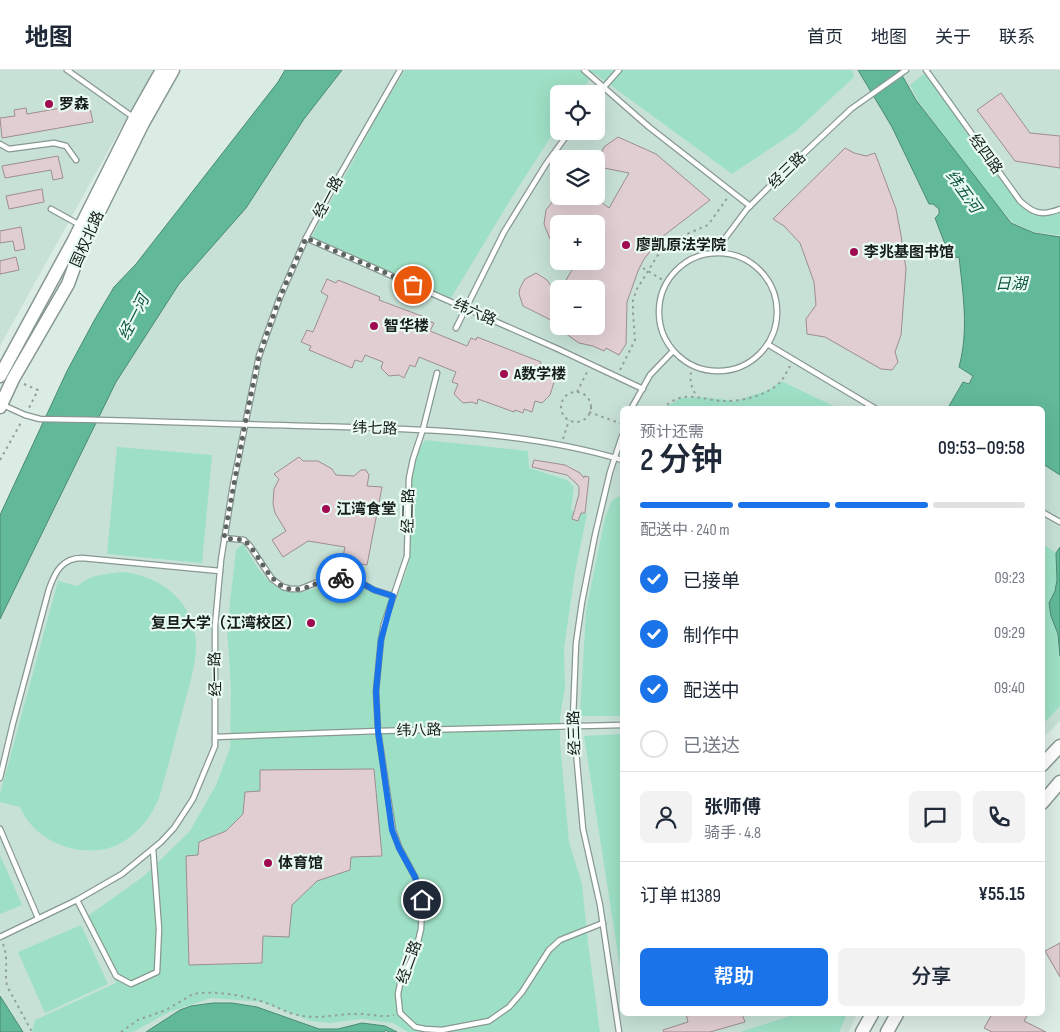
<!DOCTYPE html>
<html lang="zh">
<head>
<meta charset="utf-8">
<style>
  :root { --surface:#fff; --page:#f2f2f3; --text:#1f2937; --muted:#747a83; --line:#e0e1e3; --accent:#1a73e8 }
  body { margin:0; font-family:"Sofia Sans Condensed","Noto Sans SC",sans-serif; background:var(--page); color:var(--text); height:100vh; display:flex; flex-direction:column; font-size:19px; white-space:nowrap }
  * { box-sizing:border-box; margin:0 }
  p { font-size:16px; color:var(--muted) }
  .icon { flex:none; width:28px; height:28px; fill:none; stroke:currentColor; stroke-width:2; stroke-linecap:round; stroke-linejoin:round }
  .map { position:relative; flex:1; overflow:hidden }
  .panel { position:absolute; left:620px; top:336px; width:425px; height:610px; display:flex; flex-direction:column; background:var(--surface); border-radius:8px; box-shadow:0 5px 20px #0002 }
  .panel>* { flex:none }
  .controls { position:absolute; left:550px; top:15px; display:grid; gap:10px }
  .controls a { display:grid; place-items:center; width:55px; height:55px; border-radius:8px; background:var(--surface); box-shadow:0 5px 20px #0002; font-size:25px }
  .pin { position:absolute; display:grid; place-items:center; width:42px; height:42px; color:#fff; margin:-21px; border:2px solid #fff; border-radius:50%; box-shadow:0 1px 5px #0007 }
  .courier { position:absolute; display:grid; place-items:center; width:50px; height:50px; margin:-25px; border:4px solid #1a73e8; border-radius:50%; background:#fff; color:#222; box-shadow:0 1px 6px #0007 }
  .summary em { font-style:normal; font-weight:600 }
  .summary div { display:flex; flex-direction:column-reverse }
  .summary { display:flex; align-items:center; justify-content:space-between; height:85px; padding:0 20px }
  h1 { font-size:32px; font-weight:600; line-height:38px }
  .bar { display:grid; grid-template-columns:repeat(4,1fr); gap:8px 5px; align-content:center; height:60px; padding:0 20px }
  .bar i { height:6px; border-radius:4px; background:var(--line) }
  .bar .current { background:var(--accent) }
  .bar p { grid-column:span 4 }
  .line { display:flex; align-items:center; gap:12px; padding:0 20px; border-top:1px solid var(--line) }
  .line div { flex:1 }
  .round { display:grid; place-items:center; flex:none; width:52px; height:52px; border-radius:8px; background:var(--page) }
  ol { padding:0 20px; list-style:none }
  li { display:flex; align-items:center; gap:15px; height:55px }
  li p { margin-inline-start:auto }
  li .icon { padding:5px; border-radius:50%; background:var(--accent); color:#fff; stroke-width:4 }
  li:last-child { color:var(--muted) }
  li i { width:28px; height:28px; border:2px solid var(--line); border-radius:50% }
  .action { display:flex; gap:10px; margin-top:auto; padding:10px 20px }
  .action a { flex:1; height:58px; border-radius:8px; background:var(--accent); color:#fff; font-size:20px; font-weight:600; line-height:58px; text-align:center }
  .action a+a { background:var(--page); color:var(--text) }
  header { display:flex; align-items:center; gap:30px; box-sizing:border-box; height:70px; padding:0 25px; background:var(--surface); border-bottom:1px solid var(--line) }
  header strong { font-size:24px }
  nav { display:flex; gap:28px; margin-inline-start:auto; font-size:18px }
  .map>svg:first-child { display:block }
  .built { fill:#c7e1d6; fill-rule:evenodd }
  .green { fill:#9ee0c5 }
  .water { fill:#61b999; stroke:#4b8a73 }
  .building { fill:#e0ced2; stroke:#9e8d91 }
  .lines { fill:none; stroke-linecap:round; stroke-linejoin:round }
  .lane-casing { stroke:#889891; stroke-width:7 }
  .secondary-casing { stroke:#889891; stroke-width:15 }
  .path { stroke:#93a09a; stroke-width:2; stroke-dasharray:2.5 4; stroke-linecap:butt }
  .lane { stroke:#fff; stroke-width:4.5 }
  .secondary { stroke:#fff; stroke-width:12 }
  .done { stroke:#5c6561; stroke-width:5; stroke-dasharray:0 9 }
  .route { stroke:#1a73e8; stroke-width:6 }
  .poi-dot { fill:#9f0a51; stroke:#e8faf2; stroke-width:2 }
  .labels { text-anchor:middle; stroke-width:4.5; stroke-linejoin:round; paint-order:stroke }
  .poi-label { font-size:15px; font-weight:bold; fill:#171d1a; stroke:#e8faf2; text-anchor:start }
  .street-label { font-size:15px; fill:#171d1a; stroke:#e8faf2 }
  .water-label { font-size:16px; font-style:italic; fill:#115842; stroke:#e8faf2 }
</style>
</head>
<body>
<header>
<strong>地图</strong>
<nav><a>首页</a><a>地图</a><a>关于</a><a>联系</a></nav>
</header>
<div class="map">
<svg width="1060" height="962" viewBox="0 0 1060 962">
  <rect width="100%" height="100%" fill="#dbece4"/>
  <!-- built -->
  <g class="built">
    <polygon points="0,0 155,0 139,25 0,276"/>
    <path d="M299 0H1060V651L1043 668 1042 339H622V944H857L849 962H0V455ZM559 24H596V61H559ZM559 89H596V126H559ZM559 154H596V191H559ZM559 219H596V256H559Z"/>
  </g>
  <!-- green -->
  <g class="green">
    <polygon points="405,0 852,0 854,7 795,62 732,104 594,3 580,24 559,24 559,54 509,132 451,228 311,168 378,45"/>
    <path d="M925 3 1019 133C1034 146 1041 142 1060 139V165L1033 162 1012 152 985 121 917 29 910 15Z"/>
    <polygon points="781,311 840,339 663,339 680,328 703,327 735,331 769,320"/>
    <path d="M425 370 528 381 529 398 567 410 574 417 571 440 587 444 575 502 564 578 565 618 560 647V673L569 772 582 814 588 873 600 962H408L393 953 361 949 330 953 311 951 262 932 211 928 169 942 133 962H32L35 950 116 913 85 848 144 806 190 761 216 715 230 678 231 618 227 559 236 480 243 474C256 495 271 526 301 522 316 520 327 510 342 511 352 511 358 516 367 519 376 523 386 526 396 529 401 515 409 499 410 484 413 452 405 396 425 370Z"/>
    <polygon points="117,377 212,385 202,493 107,484"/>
    <polygon points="622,425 622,646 580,646 586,541 605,448 612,430"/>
    <polygon points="1043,474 1056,483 1057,510 1055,521 1049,533 1051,546 1058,564 1060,586 1060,636 1043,654"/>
    <path d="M123 502C158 506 189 527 195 564 199 587 190 613 184 635 176 666 168 697 159 728 152 744 144 756 130 767 96 795 36 777 20 737L0 732V724L58 511 78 516C90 504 107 504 123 502Z"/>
    <polygon points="622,664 622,910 584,666"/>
    <polygon points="0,785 22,835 0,844"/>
    <polygon points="81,855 108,914 45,943 18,882"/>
    <polygon points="792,944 847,944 839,962 740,962 787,947"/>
  </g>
  <!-- water -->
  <g class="water">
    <polygon points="285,0 342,0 304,49 246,138 179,214 116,312 0,549 0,445 67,301 95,249 114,217 136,194 278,12"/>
    <path d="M858 0H899L916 30 1011 153 1034 163 1060 167V405L1043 394 1042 339H954L949 336 963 312 969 314 973 306 959 297C969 260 963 224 959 187L953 188 950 173 945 174 935 148 939 144V139L933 134H929L892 57Z"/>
    <polygon points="1060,477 1060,586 1058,564 1051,546 1049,533 1055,521 1057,510 1056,483"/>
    <polygon points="0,926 23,962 0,962"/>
    <polygon points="213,933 232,933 257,937 319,959 338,959 362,953 385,956 397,962 388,962 386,960 384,962 146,962 180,940 191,936"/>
  </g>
  <!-- building -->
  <g class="building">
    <polygon points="1001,23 1030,63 1060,66 1060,98 1015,91 977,40"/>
    <polygon points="72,31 73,37 89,34 93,52 2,68 0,48 15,46 14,40 26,38 27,44 61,38 60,33"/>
    <polygon points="618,67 656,84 710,130 662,167 644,189 638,201 627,232 626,274 619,285 606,278 604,281 593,276 579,273 555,256 596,256 596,219 561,219 577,191 596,191 596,154 559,154 559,181 550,169 544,154 546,140 553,131 559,126 593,126 609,138 629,103 604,98 599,88 604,77"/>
    <polygon points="845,78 854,83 866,86 875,83 896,139 901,165 906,199 901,265 895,282 898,292 892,300 881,299 825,267 807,264 806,249 816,235 814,212 800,173 784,156 773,149"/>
    <polygon points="58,86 63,108 53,110 51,100 5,108 2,96"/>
    <polygon points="42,119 44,132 9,139 6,126"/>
    <polygon points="21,157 25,179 15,181 13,171 0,173 0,161"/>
    <polygon points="16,187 19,200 0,204 0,191"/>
    <polygon points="536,203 547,210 559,228 559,254 523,236 519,224 520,218 525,209"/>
    <polygon points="327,209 336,213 338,210 380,227 379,230 427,248 426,250 434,253 430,261 467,276 471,268 476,270 477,267 541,292 540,294 550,298 548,303 556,306 550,325 542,333 535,331 532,342 524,339 523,343 515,340 514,342 478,329 477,334 472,332 463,333 454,324 458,314 452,312 456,302 419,287 415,297 410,295 404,308 399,305 389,306 381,298 383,292 365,285 362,292 355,290 352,298 309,280 311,276 301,272 307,260 313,262 328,226 321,222"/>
    <polygon points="299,387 303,391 318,391 332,399 336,405 354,406 361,400 366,400 369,405 367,416 382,417 367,495 342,491 345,477 308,471 283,487 272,470 286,461 275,443 273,434 274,419 279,409 274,404"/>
    <polygon points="534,390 565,395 580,403 584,408 584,406 589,407 585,443 581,443 578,451 572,449 579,424 579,417 576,413 567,405 532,397"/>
    <polygon points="374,699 382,786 351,787 350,800 317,811 292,835 289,867 263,866 262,893 189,895 186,786 198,785 199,772 226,761 243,744 245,722 260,721 260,700"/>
    <polygon points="1060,873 1060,907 1045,881"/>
    <polygon points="686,944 742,944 745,952 710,962 664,962 663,960 688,952"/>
    <polygon points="992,944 1028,944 1024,951 1046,962 992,962 984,958"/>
  </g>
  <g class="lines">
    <!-- lane casing -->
    <g class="lane-casing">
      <g id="lane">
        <polyline points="67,0 133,47"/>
        <polyline points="584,0 649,57 750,136"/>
        <path d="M926 0 1020 131C1034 144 1042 146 1060 139"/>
        <polyline points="596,26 619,0"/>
        <polyline points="0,74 9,79 54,73 66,76 76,90"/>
        <polyline points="51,139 80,155"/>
        <polyline points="306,168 558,279 643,319"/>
        <circle cx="718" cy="242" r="59"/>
        <polyline points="714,183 747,139 785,101 851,39 906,0"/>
        <polyline points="456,258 504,162 546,94 570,61"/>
        <polyline points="769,275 876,339"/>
        <polyline points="437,303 423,359 413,389 409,408 407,486 384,554 381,570 376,621 378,661 393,760 399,777 415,807 422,831 421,859 416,880 400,914 398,924 400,943 415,957 425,959 442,960 489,951 509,937 522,922 549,880 560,870 603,853"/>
        <path d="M3 335 25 345 40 349C130 350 219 354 308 356 412 359 523 360 622 390"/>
        <polyline points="631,339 650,305 673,281"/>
        <polyline points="1042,442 1060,452"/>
        <polyline points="224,468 244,470 250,476 272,509 283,517 291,519 300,519 325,509 348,508 358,511 374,520 393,526"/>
        <polyline points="215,667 378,661 622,655"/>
        <path d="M0 708 13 653 49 519C55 502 62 488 82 488L220 501"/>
        <polyline points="0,759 38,848"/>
        <polyline points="77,830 116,906 131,914 157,902 159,859 153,779"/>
        <polyline points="0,867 77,830 122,804 161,772 174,758 193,729 215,676 215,556 221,490 233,415 259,286 280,227 306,168 338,108 400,0"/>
        <polyline points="619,962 600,835 583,759 573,648 576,573 582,532 595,465 610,402 622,366"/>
      </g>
    </g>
    <!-- secondary casing -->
    <g class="secondary-casing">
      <g id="secondary">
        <polyline points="0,306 74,170 135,48 162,0"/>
        <polyline points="0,337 13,309 68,214 81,178 143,53 173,0"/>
        <polyline points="1042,695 1060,676"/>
        <polyline points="1042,733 1060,712"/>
        <polyline points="862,962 872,944"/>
        <polyline points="887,962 897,944"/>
      </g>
    </g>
    <!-- path -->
    <g class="path">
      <polyline points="643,198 666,212"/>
      <path d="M693 296C688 308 691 317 697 327"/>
      <polyline points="620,300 635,270 633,243 633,230 637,219 661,180 673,170 708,155 728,127"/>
      <polyline points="24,314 38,320 29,338"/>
      <polyline points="577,322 588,300"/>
      <circle cx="576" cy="337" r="15"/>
      <path d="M662 339C682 320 696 328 720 331 740 332 769 326 782 310 785 306 787 301 790 296"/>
      <polyline points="589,342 622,354"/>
      <polyline points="563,369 569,350"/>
      <polyline points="0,390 22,351"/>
      <path d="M3 874C9 890 4 900 7 916L32 962"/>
      <path d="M121 962 138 950 166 940 193 924C215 920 249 926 269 934 278 937 285 942 294 944 317 951 337 943 360 944 372 944 382 948 394 945"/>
    </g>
    <!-- lane -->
    <use href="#lane" class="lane"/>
    <!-- secondary -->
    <use href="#secondary" class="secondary"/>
  </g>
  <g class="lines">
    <!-- done -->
    <path class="done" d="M341 508C321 507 315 517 299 519 271 523 263 488 246 472L244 470 224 468 245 354 259 286 280 227 306 168 413 215"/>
    <!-- route -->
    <polyline class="route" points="341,508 358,511 374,520 393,526 381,570 376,621 378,661 392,760 399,778 415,807 422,830"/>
  </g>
  <!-- markers -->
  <g class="poi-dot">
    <circle cx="49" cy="34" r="5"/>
    <circle cx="626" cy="175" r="5"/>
    <circle cx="854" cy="182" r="5"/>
    <circle cx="374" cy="256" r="5"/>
    <circle cx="504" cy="304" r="5"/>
    <circle cx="326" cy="439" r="5"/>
    <circle cx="311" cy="553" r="5"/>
    <circle cx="268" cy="793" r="5"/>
  </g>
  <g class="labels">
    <!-- poi labels -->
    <g class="poi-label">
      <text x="59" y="39">罗森</text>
      <text x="636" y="180">廖凯原法学院</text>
      <text x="864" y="187">李兆基图书馆</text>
      <text x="384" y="261">智华楼</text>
      <text x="514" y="309">A数学楼</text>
      <text x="336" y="444">江湾食堂</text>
      <text x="301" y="558" text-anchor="end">复旦大学（江湾校区）</text>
      <text x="278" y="798">体育馆</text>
    </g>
    <!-- street labels -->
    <g class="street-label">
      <text transform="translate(986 84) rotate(54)" y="5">经四路</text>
      <text transform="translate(787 100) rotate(-44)" y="5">经三路</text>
      <text transform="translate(328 127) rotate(-62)" y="5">经一路</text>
      <text transform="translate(87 169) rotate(-66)" y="5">国权北路</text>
      <text transform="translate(475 242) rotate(24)" y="5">纬六路</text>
      <text transform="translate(375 358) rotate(2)" y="5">纬七路</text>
      <text transform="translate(408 441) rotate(-89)" y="5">经二路</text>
      <text transform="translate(215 604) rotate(-91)" y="5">经一路</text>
      <text transform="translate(419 660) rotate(-1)" y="5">纬八路</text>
      <text transform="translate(574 663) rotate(-92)" y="5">经三路</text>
      <text transform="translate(409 892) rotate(-70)" y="5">经二路</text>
    </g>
    <!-- water labels -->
    <g class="water-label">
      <text transform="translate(964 121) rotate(54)" y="6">纬五河</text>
      <text x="1011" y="219">日湖</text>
      <text transform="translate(133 247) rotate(-63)" y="6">经一河</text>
    </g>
  </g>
</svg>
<div class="controls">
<a><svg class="icon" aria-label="locate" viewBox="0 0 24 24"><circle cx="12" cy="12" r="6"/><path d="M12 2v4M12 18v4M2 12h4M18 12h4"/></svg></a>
<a><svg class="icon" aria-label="layers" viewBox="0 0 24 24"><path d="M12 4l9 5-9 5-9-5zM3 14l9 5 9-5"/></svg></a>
<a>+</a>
<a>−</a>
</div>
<div class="pin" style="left:413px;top:215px;background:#ea580c"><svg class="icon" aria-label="bag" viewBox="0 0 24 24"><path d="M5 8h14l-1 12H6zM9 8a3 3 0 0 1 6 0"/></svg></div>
<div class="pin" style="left:422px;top:830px;background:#1f2937"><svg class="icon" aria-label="home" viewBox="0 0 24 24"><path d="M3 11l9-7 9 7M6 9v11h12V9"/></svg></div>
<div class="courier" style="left:341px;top:508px"><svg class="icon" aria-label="bike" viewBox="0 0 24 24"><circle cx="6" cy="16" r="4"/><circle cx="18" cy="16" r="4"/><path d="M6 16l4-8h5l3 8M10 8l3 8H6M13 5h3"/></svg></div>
<section class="panel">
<div class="summary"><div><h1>2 分钟</h1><p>预计还需</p></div><em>09:53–09:58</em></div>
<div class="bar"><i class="current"></i><i class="current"></i><i class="current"></i><i></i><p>配送中 · 240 m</p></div>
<ol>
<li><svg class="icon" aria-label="check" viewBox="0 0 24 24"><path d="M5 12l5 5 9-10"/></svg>已接单<p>09:23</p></li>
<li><svg class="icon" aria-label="check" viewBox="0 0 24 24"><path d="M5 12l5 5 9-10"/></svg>制作中<p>09:29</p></li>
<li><svg class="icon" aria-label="check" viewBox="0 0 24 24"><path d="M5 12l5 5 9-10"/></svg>配送中<p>09:40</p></li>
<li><i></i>已送达</li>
</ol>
<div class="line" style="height:90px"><a class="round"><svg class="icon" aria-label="person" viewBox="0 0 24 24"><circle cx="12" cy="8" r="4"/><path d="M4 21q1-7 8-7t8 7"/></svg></a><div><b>张师傅</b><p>骑手 · 4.8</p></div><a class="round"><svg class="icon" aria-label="chat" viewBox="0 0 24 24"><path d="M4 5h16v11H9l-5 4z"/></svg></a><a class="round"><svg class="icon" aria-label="phone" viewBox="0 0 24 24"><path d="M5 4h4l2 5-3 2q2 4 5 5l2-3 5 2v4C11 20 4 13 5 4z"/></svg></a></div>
<div class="line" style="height:65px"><div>订单 #1389</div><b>¥55.15</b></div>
<div class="action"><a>帮助</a><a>分享</a></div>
</section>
</div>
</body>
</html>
